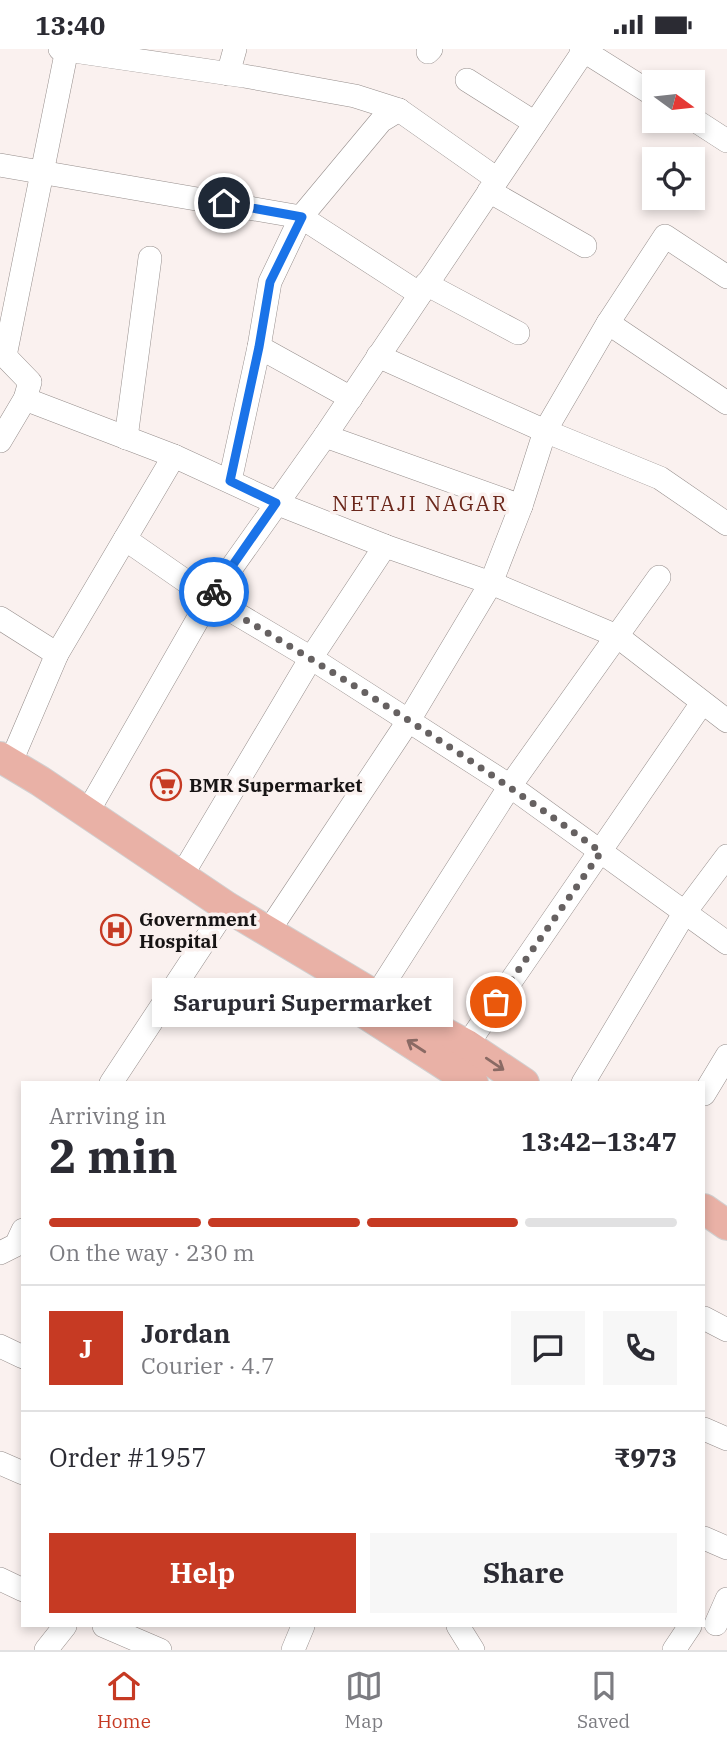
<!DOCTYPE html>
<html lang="en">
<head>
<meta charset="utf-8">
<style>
  :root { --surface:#fff; --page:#f7f7f7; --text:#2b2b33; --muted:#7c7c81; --line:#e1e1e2; --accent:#c63a23 }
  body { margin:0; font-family:"IBM Plex Serif",serif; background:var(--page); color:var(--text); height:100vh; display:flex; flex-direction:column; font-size:26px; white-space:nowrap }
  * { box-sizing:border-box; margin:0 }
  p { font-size:23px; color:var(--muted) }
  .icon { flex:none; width:38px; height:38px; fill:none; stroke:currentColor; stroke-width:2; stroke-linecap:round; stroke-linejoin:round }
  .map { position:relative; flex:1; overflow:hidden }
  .panel { position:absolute; left:21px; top:1032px; width:684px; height:546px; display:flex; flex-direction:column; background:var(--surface); border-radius:0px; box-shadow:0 4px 10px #0003 }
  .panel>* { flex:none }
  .needle { width:46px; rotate:105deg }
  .fabs { position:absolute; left:642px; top:21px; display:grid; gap:14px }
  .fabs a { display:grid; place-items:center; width:63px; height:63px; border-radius:0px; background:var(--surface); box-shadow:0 4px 10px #0003; font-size:35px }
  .pin { position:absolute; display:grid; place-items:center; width:60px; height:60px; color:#fff; margin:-30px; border:4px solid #fff; border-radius:50%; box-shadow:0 2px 7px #0007 }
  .courier { position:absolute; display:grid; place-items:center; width:70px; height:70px; margin:-35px; border:5px solid #1a73e8; border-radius:50%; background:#fff; color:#222; box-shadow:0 2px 9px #0007 }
  .bubble { position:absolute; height:49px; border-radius:0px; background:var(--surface); box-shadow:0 4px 10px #0003; font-size:23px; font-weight:700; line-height:49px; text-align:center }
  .headline em { font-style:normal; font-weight:700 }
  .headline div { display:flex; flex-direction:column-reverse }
  .headline { display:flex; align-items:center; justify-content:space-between; height:119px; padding:0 28px }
  h1 { font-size:46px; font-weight:700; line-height:52px }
  .bar { display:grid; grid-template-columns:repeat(4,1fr); gap:10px 7px; align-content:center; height:84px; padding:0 28px }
  .bar i { height:9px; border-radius:5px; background:var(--line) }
  .bar .active { background:var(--accent) }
  .bar p { grid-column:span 4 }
  .line { display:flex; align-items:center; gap:18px; padding:0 28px; border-top:2px solid var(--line) }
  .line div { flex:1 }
  .round { display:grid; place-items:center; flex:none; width:74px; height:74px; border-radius:0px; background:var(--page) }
  .primary-button { display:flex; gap:14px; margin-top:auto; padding:14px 28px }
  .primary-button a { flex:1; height:80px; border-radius:0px; background:var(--accent); color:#fff; font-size:28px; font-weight:700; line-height:80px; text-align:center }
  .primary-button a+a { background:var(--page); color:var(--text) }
  .status { display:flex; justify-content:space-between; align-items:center; height:49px; padding:0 35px; background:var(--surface); direction:ltr }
  .status svg { height:19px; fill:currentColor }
  .tab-bar { display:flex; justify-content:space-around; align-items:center; height:98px; border-top:2px solid var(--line); background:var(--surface); font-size:19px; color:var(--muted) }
  .tab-bar a { display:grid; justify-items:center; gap:4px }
  .tab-bar .active { color:var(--accent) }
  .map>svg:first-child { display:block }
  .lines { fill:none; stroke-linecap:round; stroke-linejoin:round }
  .minor-casing { stroke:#968e8c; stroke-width:24 }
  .major-casing { stroke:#d1d0d0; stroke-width:32 }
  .minor { stroke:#fff; stroke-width:23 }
  .major { stroke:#e9b1a6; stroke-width:30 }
  .oneway { stroke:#8a6a64 }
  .done { stroke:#666161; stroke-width:7; stroke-dasharray:0 12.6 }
  .route { stroke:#1a73e8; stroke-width:9 }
  .labels { text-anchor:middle; stroke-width:7; stroke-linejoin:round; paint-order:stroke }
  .poi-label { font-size:19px; font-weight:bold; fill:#171414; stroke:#faf1ef; text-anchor:start }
  .neighbourhood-label { font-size:21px; letter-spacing:2px; fill:#6b271b; stroke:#faf1ef }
</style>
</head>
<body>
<div class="status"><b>13:40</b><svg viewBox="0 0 49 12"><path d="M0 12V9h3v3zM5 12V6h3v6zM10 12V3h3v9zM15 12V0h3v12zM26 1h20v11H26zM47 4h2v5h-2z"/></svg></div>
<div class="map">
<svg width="727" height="1601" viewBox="0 0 727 1601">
  <rect width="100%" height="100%" fill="#faf1ef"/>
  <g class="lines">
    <!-- minor casing -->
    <g class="minor-casing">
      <g id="minor">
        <polyline points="60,0 244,27 355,47 399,61 497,130"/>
        <polyline points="581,0 654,46"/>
        <polyline points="428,3 431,0"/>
        <polyline points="228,25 235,0"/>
        <polyline points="467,31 535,74"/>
        <polyline points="693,70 727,92"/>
        <polyline points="0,116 301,168 420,245"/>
        <polyline points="489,142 585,197"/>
        <polyline points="426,235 518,284"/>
        <polyline points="608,274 665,187 727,228"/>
        <polyline points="259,298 351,349"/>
        <polyline points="0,302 30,333 25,350 0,392"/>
        <polyline points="5,307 67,0"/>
        <polyline points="378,307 545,382 660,429 727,475"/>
        <polyline points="25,350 174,407 276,454 385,497 491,534 617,587 727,672"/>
        <polyline points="325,387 521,457"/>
        <polyline points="126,389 150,209"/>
        <polyline points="230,432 259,298 270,233 301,168 381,72 399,61"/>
        <polyline points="125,490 210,549 311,609 510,737 727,894"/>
        <polyline points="0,569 57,605"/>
        <polyline points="10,715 57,605 174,407"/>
        <polyline points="87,764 210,549 325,387 585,0"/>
        <polyline points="182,826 311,609 385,497"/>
        <polyline points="268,883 409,671 491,534 521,457 545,382 608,274 727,354"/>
        <polyline points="376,947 510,737 659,528"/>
        <polyline points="467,996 702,654"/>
        <polyline points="111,1034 227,858"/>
        <polyline points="583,1034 685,863 727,807"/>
        <polyline points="704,1045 727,1007"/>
        <polyline points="0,1204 16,1196 23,1181"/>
        <polyline points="704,1269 727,1281"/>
        <polyline points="0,1297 23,1308"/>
        <polyline points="704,1380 727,1390"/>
        <polyline points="0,1414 23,1424"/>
        <polyline points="704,1489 727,1499"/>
        <polyline points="0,1530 23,1541"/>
        <polyline points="716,1575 727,1550"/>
        <polyline points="104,1577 160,1601"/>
        <polyline points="458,1577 473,1601"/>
        <polyline points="46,1601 65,1577"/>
        <polyline points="293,1601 303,1577"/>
        <polyline points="674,1601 690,1577"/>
      </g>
    </g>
    <!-- major casing -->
    <g class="major-casing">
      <g id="major">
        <polyline points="0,708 40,732 227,858 376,947 467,996 524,1034"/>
        <polyline points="332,943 473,1034"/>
        <polyline points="704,1160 727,1176"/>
      </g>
    </g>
    <!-- minor -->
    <use href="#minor" class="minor"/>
    <!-- major -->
    <use href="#major" class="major"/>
  </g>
  <!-- one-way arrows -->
  <defs><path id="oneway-shaft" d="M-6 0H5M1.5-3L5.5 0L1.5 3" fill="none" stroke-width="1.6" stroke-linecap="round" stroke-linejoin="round" transform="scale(1.75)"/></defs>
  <g class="oneway">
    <use href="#oneway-shaft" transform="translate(416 997) rotate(-147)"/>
    <use href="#oneway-shaft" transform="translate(495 1015) rotate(34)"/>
  </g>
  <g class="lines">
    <!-- done -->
    <path class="done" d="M214 543 210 550C344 628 475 711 601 803L496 953"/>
    <!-- route -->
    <polyline class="route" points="214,543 276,454 230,432 259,298 270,233 302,168 224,154"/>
  </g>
  <!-- icons -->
  <defs>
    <g id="supermarket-ring" transform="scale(1.575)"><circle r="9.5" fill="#faf1ef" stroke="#c63a23" stroke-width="1.5"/><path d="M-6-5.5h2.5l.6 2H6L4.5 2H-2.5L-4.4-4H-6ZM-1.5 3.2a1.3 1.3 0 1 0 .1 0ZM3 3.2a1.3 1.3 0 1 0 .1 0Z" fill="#c63a23"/></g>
    <g id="hospital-ring" transform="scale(1.575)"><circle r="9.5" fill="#faf1ef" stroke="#c63a23" stroke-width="1.5"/><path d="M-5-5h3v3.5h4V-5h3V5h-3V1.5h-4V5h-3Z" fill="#c63a23"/></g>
  </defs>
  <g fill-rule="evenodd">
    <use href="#supermarket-ring" x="166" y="736"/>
    <use href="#hospital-ring" x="116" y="881"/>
  </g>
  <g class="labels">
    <!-- poi labels -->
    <g class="poi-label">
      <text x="189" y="743">BMR Supermarket</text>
      <text x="139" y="877">Government<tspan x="139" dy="22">Hospital</tspan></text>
    </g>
    <!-- neighbourhood labels -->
    <g class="neighbourhood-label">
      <text x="420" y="462">NETAJI NAGAR</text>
    </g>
  </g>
</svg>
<div class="fabs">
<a><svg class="needle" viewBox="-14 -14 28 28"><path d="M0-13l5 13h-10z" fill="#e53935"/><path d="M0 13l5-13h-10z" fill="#7c7c81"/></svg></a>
<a><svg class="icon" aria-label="locate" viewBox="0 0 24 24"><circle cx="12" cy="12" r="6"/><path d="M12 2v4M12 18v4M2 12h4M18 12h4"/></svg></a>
</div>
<div class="pin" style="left:496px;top:953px;background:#ea580c"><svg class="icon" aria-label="bag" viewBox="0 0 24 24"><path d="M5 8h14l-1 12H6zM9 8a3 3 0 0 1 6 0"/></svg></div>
<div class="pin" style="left:224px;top:154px;background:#1f2937"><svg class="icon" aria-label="home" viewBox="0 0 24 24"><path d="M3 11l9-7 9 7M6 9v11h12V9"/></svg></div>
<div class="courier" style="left:214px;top:543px"><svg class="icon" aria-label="bike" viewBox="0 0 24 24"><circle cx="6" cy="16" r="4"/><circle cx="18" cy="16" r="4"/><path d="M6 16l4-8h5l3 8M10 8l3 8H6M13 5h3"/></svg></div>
<div class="bubble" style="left:152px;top:929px;width:301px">Sarupuri Supermarket</div>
<section class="panel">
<div class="headline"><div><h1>2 min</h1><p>Arriving in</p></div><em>13:42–13:47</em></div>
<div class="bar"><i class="active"></i><i class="active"></i><i class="active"></i><i></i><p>On the way · 230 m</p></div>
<div class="line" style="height:126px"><b class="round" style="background:var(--accent);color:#fff">J</b><div><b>Jordan</b><p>Courier · 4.7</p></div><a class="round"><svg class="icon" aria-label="chat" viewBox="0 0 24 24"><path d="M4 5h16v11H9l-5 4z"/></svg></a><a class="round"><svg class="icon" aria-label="phone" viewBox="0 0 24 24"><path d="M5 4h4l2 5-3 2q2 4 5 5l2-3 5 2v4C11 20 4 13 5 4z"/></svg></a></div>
<div class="line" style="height:91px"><div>Order #1957</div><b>₹973</b></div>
<div class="primary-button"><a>Help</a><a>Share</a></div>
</section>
</div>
<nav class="tab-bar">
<a class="active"><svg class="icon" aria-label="home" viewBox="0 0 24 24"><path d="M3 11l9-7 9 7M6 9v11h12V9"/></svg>Home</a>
<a><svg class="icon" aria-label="map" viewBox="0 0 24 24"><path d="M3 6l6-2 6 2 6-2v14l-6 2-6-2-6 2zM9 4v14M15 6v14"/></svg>Map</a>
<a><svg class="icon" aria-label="saved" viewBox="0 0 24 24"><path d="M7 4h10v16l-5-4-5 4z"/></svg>Saved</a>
</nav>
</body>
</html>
